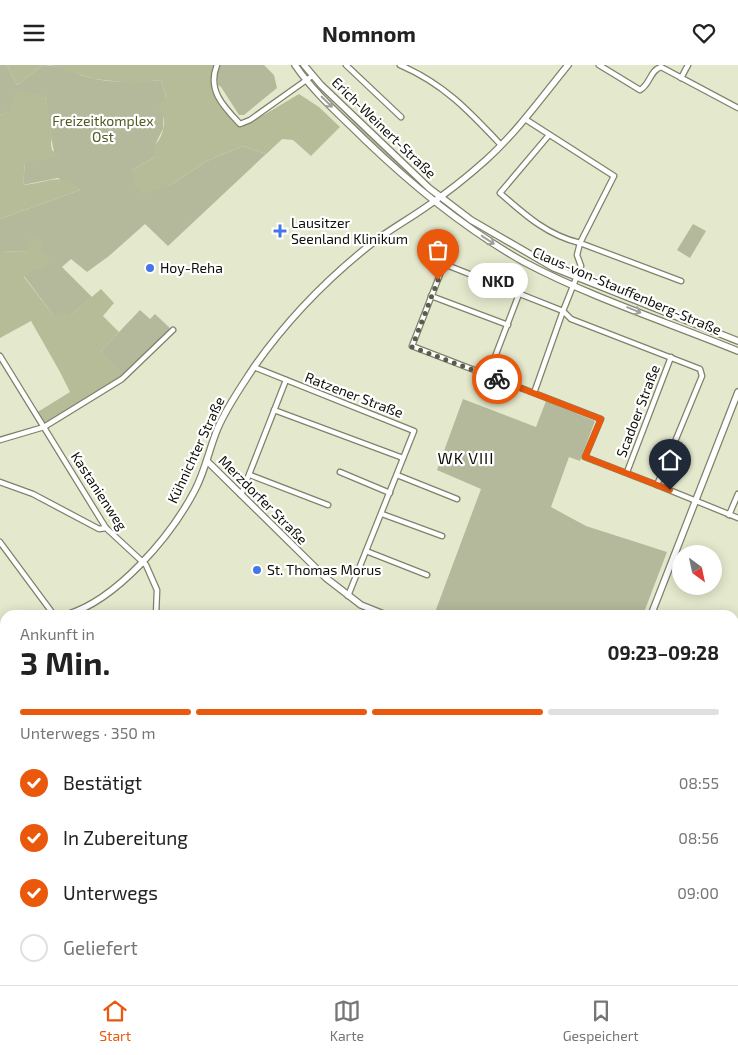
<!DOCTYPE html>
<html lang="de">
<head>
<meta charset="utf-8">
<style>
  :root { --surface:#fff; --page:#f2f2f2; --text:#222; --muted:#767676; --line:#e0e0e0; --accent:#ea580c }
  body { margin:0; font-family:"Exo 2",sans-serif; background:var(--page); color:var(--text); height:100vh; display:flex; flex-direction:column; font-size:19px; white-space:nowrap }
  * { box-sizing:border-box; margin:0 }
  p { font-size:16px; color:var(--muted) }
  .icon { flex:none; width:28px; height:28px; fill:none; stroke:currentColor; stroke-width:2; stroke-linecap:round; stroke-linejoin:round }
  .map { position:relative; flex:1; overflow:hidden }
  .side { position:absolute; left:0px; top:545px; width:739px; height:375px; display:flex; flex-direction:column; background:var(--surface); border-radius:15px 15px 0 0; box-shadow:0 2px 12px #0003 }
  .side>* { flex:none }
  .needle { width:32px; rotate:147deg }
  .controls { position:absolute; left:672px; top:480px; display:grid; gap:10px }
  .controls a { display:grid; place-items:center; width:50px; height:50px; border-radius:50%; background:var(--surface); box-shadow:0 2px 12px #0003; font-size:25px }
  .pin { position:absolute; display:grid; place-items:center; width:42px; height:42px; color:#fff; margin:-51px -21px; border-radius:50% 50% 50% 0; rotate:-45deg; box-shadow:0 0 5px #0007 }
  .pin .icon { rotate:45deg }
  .courier { position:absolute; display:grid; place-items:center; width:50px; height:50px; margin:-25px; border:4px solid #ea580c; border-radius:50%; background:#fff; color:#222; box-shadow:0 1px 6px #0007 }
  .bubble { position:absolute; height:35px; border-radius:18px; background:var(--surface); box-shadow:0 2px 12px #0003; font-size:16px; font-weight:700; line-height:35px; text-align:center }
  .headline em { font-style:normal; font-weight:700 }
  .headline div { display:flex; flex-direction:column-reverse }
  .headline { display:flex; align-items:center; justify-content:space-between; height:85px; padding:0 20px }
  h1 { font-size:32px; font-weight:700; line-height:38px }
  .bar { display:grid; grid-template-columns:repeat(4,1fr); gap:8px 5px; align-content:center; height:60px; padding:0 20px }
  .bar i { height:6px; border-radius:4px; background:var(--line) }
  .bar .on { background:var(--accent) }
  .bar p { grid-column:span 4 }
  ol { padding:0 20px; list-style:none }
  li { display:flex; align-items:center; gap:15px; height:55px }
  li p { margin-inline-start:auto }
  li .icon { padding:5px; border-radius:50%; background:var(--accent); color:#fff; stroke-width:4 }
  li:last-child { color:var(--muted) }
  li i { width:28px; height:28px; border:2px solid var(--line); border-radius:50% }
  header { display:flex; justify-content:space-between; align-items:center; height:65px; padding:0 20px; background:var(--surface); font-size:22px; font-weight:700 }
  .dock { display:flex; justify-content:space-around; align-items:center; height:70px; border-top:1px solid var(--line); background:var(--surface); font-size:14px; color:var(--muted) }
  .dock a { display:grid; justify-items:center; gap:2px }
  .dock .on { color:var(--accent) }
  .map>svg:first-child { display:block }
  .green { fill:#b5b99b }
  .forest { fill:#b7bc98 }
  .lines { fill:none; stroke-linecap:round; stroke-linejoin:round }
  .minor-casing { stroke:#7e8269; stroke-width:7 }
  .tertiary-casing { stroke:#7e8269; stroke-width:8 }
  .minor { stroke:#fff; stroke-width:4.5 }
  .tertiary { stroke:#fff; stroke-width:5.5 }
  .oneway { stroke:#9f9f9c }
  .done { stroke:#595c4c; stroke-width:5; stroke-dasharray:0 9 }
  .route { stroke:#ea580c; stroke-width:6 }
  .poi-dot { fill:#4576e7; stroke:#fff; stroke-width:2 }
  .labels { text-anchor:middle; stroke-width:4.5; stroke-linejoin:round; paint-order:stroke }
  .park-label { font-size:14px; fill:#535921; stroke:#fff }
  .street-label { font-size:14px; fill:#0e1007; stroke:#fff }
  .poi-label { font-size:14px; fill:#0e1007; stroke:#fff; text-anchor:start }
  .quarter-label { font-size:16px; letter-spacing:1px; fill:#0e1007; stroke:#fff }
</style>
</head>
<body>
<header><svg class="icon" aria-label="menu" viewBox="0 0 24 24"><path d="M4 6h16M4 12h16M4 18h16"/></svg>Nomnom<svg class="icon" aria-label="heart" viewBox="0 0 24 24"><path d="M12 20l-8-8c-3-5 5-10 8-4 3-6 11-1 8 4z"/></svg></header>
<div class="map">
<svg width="738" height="920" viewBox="0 0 738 920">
  <rect width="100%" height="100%" fill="#e4e9cd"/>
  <!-- green -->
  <g class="green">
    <path d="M0 0H7L17 20 43 0C62 0 77 10 95 14 117 18 139 17 161 15L166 33 163 47V64L155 80V92L132 105 169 121 207 96 243 81 266 89 242 63 214 25 242 62 263 50 282 74 168 181 145 159 109 191 87 207 71 194 62 202 92 232 71 250H53L24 211C35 202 41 189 40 174L28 186 0 187V154L80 125 58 113 23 120 25 97 55 88C52 85 47 41 45 31L0 50Z"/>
    <polygon points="220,0 264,0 274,10 277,23 244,50 239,50 221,22 218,20 217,11"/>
    <polygon points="318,21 414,113 413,114 383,88"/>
    <polygon points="693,159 706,166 690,193 677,185"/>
    <polygon points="140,245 150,254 155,249 172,265 122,314 101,286"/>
    <polygon points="463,334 536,362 546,336 595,356 580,396 569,392 551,442 586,461 667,487 643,550 434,550 481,424 437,405"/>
    <polygon points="0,651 5,657 5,750 0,752"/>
    <polygon points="738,864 738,920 712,920 714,915 734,915 734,872"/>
    <polygon points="32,915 117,915 116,920 37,920"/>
    <polygon points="171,915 239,915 239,920 172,920"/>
    <polygon points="584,915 655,915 651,920 583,920"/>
  </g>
  <!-- forest -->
  <g class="forest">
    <polygon points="7,0 43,0 17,20"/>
    <path d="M50 0H217L214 25 242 63 299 29 319 42 340 62 311 91 293 75 282 74 266 89 243 81 207 96 169 121 143 129 135 120 132 105 155 92 152 82C165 73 167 53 159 41L166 33 161 15 130 18 94 14Z"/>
    <path d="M16 26 45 31 52 69 51 79 52 85 61 92 25 97 23 120C44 119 64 105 80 125L0 154V50L10 45Z"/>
    <polygon points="29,174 40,174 41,185 50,196 40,206 32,205 24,212 53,250 71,250 101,224 114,238 103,251 119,267 101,286 121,306 122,314 44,361 36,348 70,327 60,307 31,256 0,273 0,187 28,186"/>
    <polygon points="5,750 5,821 0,824 0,752"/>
    <polygon points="5,836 5,915 32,915 37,920 0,920 0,838"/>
    <polygon points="117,915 171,915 172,920 116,920"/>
    <polygon points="239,915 390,915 399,920 239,920"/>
    <polygon points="584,915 583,920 439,920 435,918 428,920 418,916"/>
    <polygon points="655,915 714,915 712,920 651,920"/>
  </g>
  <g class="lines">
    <!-- minor casing -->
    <g class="minor-casing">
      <g id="minor">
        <path d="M217 0C207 25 223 41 240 59L250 55 312 11"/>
        <polyline points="346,0 401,52"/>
        <path d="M400 0C444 19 469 46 501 80"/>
        <path d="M599 0 640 25C650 20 650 5 661 2L738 43"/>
        <polyline points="681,13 688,0"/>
        <polyline points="525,54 614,111 580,178 681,216"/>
        <path d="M549 70 500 128C525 150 547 170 580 178L577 190 581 201 563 246 571 254 700 304 702 311 657 420 738 453"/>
        <polyline points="431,231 508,260"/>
        <polyline points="0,291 106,463 146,500 157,525 156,550"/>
        <polyline points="254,302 414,366 348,531"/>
        <polyline points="488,310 519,229"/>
        <polyline points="534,328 563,246 444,199 412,281 601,354 585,392 657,420"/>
        <polyline points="274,345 403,393"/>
        <polyline points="0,375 44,362 122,314 173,265"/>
        <polyline points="340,407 390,428"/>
        <polyline points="627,407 671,292"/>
        <polyline points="250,410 328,440"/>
        <polyline points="397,410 457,434"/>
        <polyline points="0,417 33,429 99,464 106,463"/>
        <polyline points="241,430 286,315"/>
        <polyline points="382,449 442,471"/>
        <polyline points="729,450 738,429"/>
        <polyline points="0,477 54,550"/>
        <polyline points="366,486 427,510"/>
        <polyline points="0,593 5,599"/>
      </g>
    </g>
    <!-- tertiary casing -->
    <g class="tertiary-casing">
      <g id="tertiary">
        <path d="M295 0C314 28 341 51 365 75 414 122 465 164 524 197 592 233 667 257 738 286"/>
        <polyline points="304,0 321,20 429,123 471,155 554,203 738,276"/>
        <polyline points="207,396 326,513 361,540 386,550"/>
        <path d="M66 550C117 535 171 471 195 425 205 406 209 385 217 365 226 343 241 322 254 302 287 255 330 211 375 176 391 164 409 154 426 142 447 128 467 112 486 95 517 67 542 32 568 0"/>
        <polyline points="651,550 738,327"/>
        <polyline points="0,569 5,568"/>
        <polyline points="734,685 738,687"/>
      </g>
    </g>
    <!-- minor -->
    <use href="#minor" class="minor"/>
    <!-- tertiary -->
    <use href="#tertiary" class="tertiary"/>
  </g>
  <!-- one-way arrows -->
  <defs><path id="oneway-shaft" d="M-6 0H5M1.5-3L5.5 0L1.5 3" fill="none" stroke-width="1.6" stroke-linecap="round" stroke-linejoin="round" transform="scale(1.25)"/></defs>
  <g class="oneway">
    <use href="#oneway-shaft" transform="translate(327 37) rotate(44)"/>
    <use href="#oneway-shaft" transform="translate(488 175) rotate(33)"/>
    <use href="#oneway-shaft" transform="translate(634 245) rotate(22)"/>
  </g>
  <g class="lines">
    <!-- done -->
    <polyline class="done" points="438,215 412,282 497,314"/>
    <!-- route -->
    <polyline class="route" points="497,314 601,354 585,392 670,425"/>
  </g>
  <!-- markers -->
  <g class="poi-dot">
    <path d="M277.5 158.5h5v5h5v5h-5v5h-5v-5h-5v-5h5z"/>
    <circle cx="150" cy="203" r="5"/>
    <circle cx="257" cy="505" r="5"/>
  </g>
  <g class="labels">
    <!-- park labels -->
    <g class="park-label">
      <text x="103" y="61">Freizeitkomplex<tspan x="103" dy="16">Ost</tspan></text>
    </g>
    <!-- street labels -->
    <g class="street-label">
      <text transform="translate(384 63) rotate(44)" y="5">Erich-Weinert-Straße</text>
      <text transform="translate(627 226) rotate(23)" y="5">Claus-von-Stauffenberg-Straße</text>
      <text transform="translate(354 330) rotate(21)" y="5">Ratzener Straße</text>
      <text transform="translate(638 346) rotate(-69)" y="5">Scadoer Straße</text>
      <text transform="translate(196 385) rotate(-65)" y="5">Kühnichter Straße</text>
      <text transform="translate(99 426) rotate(57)" y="5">Kastanienweg</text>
      <text transform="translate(263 435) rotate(45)" y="5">Merzdorfer Straße</text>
    </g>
    <!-- poi labels -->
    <g class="poi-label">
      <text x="291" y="163">Lausitzer<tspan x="291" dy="16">Seenland Klinikum</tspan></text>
      <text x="160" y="208">Hoy-Reha</text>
      <text x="267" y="510">St. Thomas Morus</text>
    </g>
    <!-- quarter labels -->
    <g class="quarter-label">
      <text x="466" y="399">WK VIII</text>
    </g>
  </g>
</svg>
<div class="controls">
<a><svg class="needle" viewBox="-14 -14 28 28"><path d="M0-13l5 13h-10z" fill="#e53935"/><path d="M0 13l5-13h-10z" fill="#767676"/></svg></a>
</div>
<div class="pin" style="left:438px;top:215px;background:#ea580c"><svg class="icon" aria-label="bag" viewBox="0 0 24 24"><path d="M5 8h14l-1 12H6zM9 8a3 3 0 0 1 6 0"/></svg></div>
<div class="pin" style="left:670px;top:425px;background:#1f2937"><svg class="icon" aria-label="home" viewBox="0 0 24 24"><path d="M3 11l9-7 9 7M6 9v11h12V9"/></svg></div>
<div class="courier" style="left:497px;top:314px"><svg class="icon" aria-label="bike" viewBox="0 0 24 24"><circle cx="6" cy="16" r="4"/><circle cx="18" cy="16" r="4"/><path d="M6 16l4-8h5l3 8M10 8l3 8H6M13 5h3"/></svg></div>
<div class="bubble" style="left:468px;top:198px;width:60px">NKD</div>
<section class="side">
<div class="headline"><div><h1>3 Min.</h1><p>Ankunft in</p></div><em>09:23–09:28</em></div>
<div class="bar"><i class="on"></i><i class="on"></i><i class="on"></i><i></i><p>Unterwegs · 350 m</p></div>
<ol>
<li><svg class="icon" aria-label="check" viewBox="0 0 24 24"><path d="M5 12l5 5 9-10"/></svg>Bestätigt<p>08:55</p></li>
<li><svg class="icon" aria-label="check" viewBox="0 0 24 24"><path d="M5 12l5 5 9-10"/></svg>In Zubereitung<p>08:56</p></li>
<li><svg class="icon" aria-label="check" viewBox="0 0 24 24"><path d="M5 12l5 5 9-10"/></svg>Unterwegs<p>09:00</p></li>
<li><i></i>Geliefert</li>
</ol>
</section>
</div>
<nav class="dock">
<a class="on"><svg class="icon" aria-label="home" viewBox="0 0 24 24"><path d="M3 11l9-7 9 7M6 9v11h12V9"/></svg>Start</a>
<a><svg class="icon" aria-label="map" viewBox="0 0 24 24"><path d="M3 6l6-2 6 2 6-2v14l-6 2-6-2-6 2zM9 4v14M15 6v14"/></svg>Karte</a>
<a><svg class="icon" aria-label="saved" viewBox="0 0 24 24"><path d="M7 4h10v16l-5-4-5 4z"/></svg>Gespeichert</a>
</nav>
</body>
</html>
